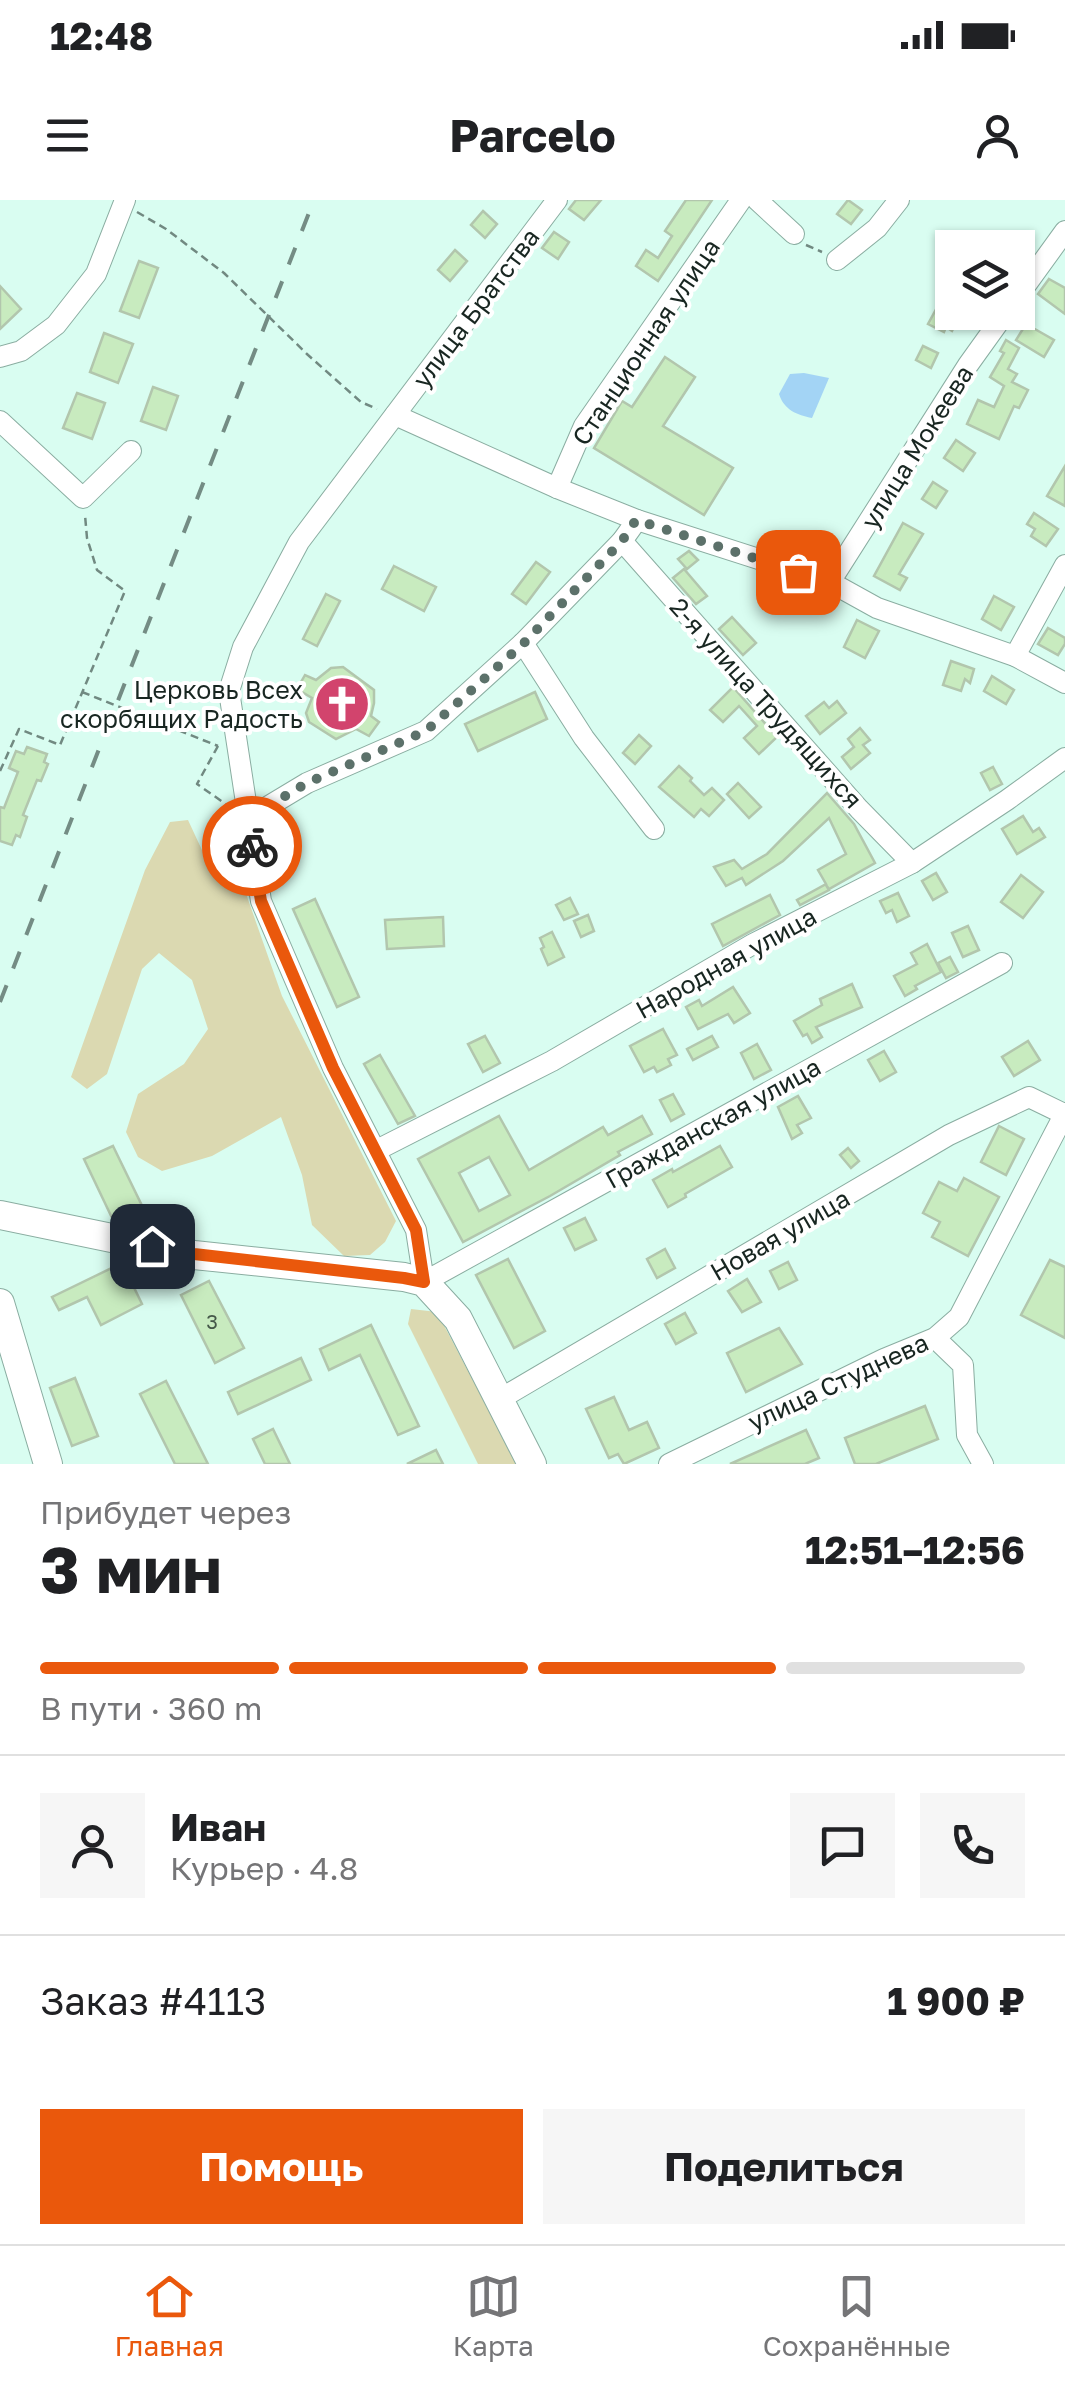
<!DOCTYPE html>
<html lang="ru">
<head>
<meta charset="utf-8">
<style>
  :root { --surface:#fff; --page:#f6f6f6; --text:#202124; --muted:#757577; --line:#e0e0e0; --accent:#ea580c }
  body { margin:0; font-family:"Golos Text",sans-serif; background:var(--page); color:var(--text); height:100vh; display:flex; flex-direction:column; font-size:38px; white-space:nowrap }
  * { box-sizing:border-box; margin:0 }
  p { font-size:32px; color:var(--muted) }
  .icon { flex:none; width:55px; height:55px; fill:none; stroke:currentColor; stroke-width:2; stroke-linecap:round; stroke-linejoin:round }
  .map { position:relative; height:1264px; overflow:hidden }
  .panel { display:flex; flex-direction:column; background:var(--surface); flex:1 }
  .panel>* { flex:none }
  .tools { position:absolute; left:935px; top:30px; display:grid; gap:20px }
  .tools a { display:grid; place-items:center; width:100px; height:100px; border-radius:0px; background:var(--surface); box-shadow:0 2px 8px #0004; font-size:50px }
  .pin { position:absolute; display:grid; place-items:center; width:85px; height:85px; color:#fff; margin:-42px; border-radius:20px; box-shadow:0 5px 15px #0006 }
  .courier { position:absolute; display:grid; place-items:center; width:100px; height:100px; margin:-50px; border:8px solid #ea580c; border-radius:50%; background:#fff; color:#222; box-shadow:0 2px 12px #0007 }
  .overview em { font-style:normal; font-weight:700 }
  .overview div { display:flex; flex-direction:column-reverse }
  .overview { display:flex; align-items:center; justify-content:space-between; height:170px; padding:0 40px }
  h1 { font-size:65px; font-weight:700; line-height:75px }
  .bar { display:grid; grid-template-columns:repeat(4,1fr); gap:15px 10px; align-content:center; height:120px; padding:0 40px }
  .bar i { height:12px; border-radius:8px; background:var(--line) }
  .bar .on { background:var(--accent) }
  .bar p { grid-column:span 4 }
  .line { display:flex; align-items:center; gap:25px; padding:0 40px; border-top:2px solid var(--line) }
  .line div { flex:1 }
  .round { display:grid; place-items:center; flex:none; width:105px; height:105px; border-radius:0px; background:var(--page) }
  .action { display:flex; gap:20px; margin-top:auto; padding:20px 40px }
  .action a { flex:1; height:115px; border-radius:0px; background:var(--accent); color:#fff; font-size:40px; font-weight:700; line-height:115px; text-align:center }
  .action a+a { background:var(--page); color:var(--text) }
  .status { display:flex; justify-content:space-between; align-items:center; height:70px; padding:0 50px; background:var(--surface); direction:ltr }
  .status svg { height:28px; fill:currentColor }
  header { display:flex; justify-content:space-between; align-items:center; height:130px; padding:0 40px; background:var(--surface); font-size:45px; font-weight:700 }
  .menu { display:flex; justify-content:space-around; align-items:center; height:140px; border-top:2px solid var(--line); background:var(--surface); font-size:28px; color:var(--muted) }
  .menu a { display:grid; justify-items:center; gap:5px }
  .menu .on { color:var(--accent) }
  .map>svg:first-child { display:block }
  .green { fill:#dbd9b1 }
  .water { fill:#a3d4f5 }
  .building { fill:#c8ebbf; stroke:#b2c6ad; stroke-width:2.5; fill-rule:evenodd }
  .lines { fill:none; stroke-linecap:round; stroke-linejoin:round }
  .minor-casing { stroke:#8aada1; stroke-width:22 }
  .major-casing { stroke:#8aada1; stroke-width:30 }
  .path { stroke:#718981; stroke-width:2.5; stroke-dasharray:8 5; stroke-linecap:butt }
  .minor { stroke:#fff; stroke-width:20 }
  .major { stroke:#fff; stroke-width:28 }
  .rail { stroke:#748c84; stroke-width:4; stroke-dasharray:18 18; stroke-linecap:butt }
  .path-bridge { stroke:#718981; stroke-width:2.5; stroke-dasharray:8 5; stroke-linecap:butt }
  .done { stroke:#5c716a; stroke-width:10; stroke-dasharray:0 18 }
  .route { stroke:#ea580c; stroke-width:12 }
  .labels { text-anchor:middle; stroke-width:8; stroke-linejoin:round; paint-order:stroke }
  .number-label { font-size:20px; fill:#445748 }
  .street-label { font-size:25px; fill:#182621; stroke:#fff }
  .poi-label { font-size:25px; fill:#182621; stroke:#fff; text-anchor:end }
</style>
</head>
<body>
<div class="status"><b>12:48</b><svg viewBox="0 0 49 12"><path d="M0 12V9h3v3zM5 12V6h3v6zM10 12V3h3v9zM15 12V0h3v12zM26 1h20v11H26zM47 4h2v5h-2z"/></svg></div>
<header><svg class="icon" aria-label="menu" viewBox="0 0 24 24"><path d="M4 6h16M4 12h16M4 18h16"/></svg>Parcelo<svg class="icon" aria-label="person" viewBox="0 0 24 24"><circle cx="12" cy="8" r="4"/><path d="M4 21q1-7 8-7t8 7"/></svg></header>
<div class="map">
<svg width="1065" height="1264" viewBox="0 0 1065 1264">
  <rect width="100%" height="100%" fill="#d9fdf1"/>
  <!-- green -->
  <g class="green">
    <polygon points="188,620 208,663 235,653 244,688 282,796 396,1021 385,1042 370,1055 344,1056 312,1025 302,975 281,917 212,956 162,971 138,957 126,932 138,894 184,864 208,829 192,780 159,753 142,769 107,874 87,889 71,877 145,670 170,622"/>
    <polygon points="411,1109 437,1112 517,1264 478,1264 408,1124"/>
  </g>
  <!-- water -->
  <path class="water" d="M804 173 829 178 812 218C797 215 784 210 779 194L790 174Z"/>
  <!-- building -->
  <g class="building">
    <polygon points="576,0 601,0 584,20 569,9"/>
    <polygon points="686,0 712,0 658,81 636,66 646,50 658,58 672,36 665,31"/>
    <polygon points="848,0 862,10 851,24 837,14"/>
    <polygon points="483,11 497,24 485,38 471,25"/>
    <polygon points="554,32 569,42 558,59 542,48"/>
    <polygon points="455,50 467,61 450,81 438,70"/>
    <polygon points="139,61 158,68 139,118 120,111"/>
    <polygon points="1049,79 1065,88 1065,114 1038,94"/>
    <polygon points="0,86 21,109 0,129"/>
    <polygon points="939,104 960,115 952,131 946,127 944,132 928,124"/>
    <polygon points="1026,124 1054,140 1044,157 1016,140"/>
    <polygon points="104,133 133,144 118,183 90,172"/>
    <polygon points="1006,140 1019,148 1008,169 1017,174 1012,182 1028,190 1019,208 1014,206 999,239 967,224 978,200 994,207 1004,186 990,177 1004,153 1000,151"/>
    <polygon points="923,146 938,153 931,168 916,160"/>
    <polygon points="665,157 695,177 663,226 733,268 704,315 594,248 622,201 632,207"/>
    <polygon points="153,187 178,196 166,230 141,221"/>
    <polygon points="77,193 105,203 92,239 63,228"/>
    <polygon points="956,240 975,253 963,271 944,258"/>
    <polygon points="1065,266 1065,306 1047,296"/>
    <polygon points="933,282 947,291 936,308 922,299"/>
    <polygon points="1034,313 1058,329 1046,346 1031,336 1035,329 1027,324"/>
    <polygon points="903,323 923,334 899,374 907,378 900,390 874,376"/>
    <polygon points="689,351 698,360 687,369 678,359"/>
    <polygon points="536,362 550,372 526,404 512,394"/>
    <polygon points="394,366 436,387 424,411 382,389"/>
    <polygon points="684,369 707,396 696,404 673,378"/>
    <polygon points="326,394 340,401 317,446 303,439"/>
    <polygon points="994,396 1014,407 1001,430 982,419"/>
    <polygon points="732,417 756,443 743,455 719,429"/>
    <polygon points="857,420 879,431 865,458 844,447"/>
    <polygon points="1048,428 1065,438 1065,444 1058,455 1038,444"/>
    <polygon points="951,461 974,469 970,483 965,479 961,491 943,485"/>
    <polygon points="343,467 374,490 374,503 371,516 379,522 369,536 356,529 336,539 309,522 306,513 312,498 297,489 305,475 316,480 331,468"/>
    <polygon points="992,476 1014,490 1006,504 984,491"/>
    <polygon points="733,487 777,537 759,554 744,538 757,526 739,506 723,522 710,510"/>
    <polygon points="535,492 547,519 478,551 465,524"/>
    <polygon points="837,501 846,513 820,534 806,516 824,502 829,508"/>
    <polygon points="860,528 870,540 863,545 870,553 851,569 842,557 854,547 848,539"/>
    <polygon points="639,535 651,546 635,564 623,553"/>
    <polygon points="27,547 47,554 44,562 48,564 41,581 37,580 23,615 27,617 20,637 16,635 12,645 0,641 0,607 4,608 18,572 9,568 16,551 24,554"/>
    <polygon points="679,566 692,578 690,581 704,595 712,588 724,600 709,616 701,609 694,617 659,587"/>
    <polygon points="993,567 1002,584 990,590 981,573"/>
    <polygon points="738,583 761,607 749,618 727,594"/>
    <polygon points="827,593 854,624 875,663 829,689 826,685 829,690 800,705 797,700 826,684 818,670 846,654 829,618 783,661 746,685 742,678 726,686 714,667 734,660 742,669 767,654"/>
    <polygon points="1023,616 1033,632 1039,628 1045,637 1017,654 1002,629"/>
    <polygon points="936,673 947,692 933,700 922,681"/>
    <polygon points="1021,675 1043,692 1023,718 1001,702"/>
    <polygon points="898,693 909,716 897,722 892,710 886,713 880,701"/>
    <polygon points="770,695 780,715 723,746 712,724"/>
    <polygon points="570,698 578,714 564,720 556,705"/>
    <polygon points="315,699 359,797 337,807 293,709"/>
    <polygon points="588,715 594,731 581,737 574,721"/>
    <polygon points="443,717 444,746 387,749 385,720"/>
    <polygon points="968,726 979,750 963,757 952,733"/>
    <polygon points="552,732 564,757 548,765 541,749 544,747 540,738"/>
    <polygon points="927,744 941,772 915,786 917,789 905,796 894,776 917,764 911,753"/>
    <polygon points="950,757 958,772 946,778 938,763"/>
    <polygon points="852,784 862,807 816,827 822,837 812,843 807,834 803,836 794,821 822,805 820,799"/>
    <polygon points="733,787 750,813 734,823 728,814 698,829 686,807 699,800 702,806"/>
    <polygon points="663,829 677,855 668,859 671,865 657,872 654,867 644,872 630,846"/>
    <polygon points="485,836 500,863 483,872 468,844"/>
    <polygon points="712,836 718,847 693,860 687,849"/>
    <polygon points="1028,841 1040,860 1014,876 1002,857"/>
    <polygon points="757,844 771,870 754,879 741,853"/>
    <polygon points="884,851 896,872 880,881 868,860"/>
    <polygon points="380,855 415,916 398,924 364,864"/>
    <polygon points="673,894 684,914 671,921 660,900"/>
    <polygon points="798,896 811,918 797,925 802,933 792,939 778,907"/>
    <path d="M499 916 529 970 603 927 608 935 642 916 652 934 618 952 620 955 550 996 463 1042 418 959ZM489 957 510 995 479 1011 459 973Z"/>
    <polygon points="999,926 1024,939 1006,975 981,962"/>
    <polygon points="113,946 146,1014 126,1023 113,1020 84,959"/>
    <polygon points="720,946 732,967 685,994 686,997 668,1007 653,980 672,969 673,972"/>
    <polygon points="848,948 859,961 851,968 840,955"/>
    <polygon points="964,978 999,997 968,1056 932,1037 940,1022 923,1013 939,982 957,991"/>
    <polygon points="585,1018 596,1040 575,1050 564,1028"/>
    <polygon points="665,1049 675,1068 657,1078 647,1059"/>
    <polygon points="508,1059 545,1131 514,1148 476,1075"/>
    <polygon points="1050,1060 1065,1067 1065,1138 1021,1115"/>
    <polygon points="788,1062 797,1080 779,1089 770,1071"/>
    <polygon points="122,1063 142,1104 101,1125 87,1097 59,1110 52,1097"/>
    <polygon points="747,1079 761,1102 742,1112 728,1091"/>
    <polygon points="209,1081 244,1148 215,1163 181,1095"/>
    <polygon points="685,1113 696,1133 676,1144 665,1124"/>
    <polygon points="371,1125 419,1226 398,1235 360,1155 329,1170 320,1149"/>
    <polygon points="779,1128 802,1164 746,1192 727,1153"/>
    <polygon points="301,1158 311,1180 238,1214 228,1192"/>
    <polygon points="75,1178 98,1236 72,1246 50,1188"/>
    <polygon points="166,1181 208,1264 175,1264 140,1194"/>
    <polygon points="614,1197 629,1230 647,1222 659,1248 624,1264 618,1254 609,1258 586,1209"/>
    <polygon points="925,1206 938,1239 876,1264 855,1264 845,1238"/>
    <polygon points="273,1229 290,1264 265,1264 253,1239"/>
    <polygon points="806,1230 819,1258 805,1264 730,1264"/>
    <polygon points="436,1250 443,1264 407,1264"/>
  </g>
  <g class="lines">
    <!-- minor casing -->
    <g class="minor-casing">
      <g id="minor">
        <polyline points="557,0 299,342 243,447 229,491 261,701 333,868 416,1030 424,1082 1002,763"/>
        <polyline points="757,0 794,34"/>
        <polyline points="837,60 877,28 899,0"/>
        <polyline points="1018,96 1065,31"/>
        <polyline points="0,157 21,151 56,125 96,74 125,0"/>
        <polyline points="395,215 557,288 637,320 830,382 877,408 1015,456 1065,483"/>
        <polyline points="0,221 83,298 131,251"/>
        <polyline points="557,288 584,226 741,0"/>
        <polyline points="622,341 859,609 912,663"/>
        <polyline points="830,382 968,165 1006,112"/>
        <polyline points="523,443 584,538 654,629"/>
        <polyline points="1015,456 1065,365"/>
        <polyline points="247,619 307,583 426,531 523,443 622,341 637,320"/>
        <polyline points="377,950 552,861 753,744 912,663 1007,600 1065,558"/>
        <polyline points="935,1138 963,1165 967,1235 983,1264"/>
        <polyline points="500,1199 949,935 1029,897 1064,914"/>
        <polyline points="669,1264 884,1159 935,1138 959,1117 1065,913"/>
      </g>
    </g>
    <!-- major casing -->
    <g class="major-casing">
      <g id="major">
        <polyline points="0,1015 194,1055 404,1077 424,1082 458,1119 532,1264"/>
        <polyline points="0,1103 48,1264"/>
      </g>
    </g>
    <!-- path -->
    <g class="path">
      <polyline points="137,12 166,29 224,73 308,155 361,202 377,209"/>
      <polyline points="806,45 822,52"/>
      <polyline points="218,546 197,584 230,607"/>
      <polyline points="0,571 19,529 60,545 125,391 97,370 87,338 85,315"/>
    </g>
    <!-- minor -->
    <use href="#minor" class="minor"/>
    <!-- major -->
    <use href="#major" class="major"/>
    <!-- rail -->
    <polyline class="rail" points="0,802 314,0"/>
    <!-- path-bridge -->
    <polyline class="path-bridge" points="82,492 218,546"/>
  </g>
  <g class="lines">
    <!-- done -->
    <polyline class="done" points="252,646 247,619 307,583 426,531 524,443 622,341 636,320 798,372"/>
    <!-- route -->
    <polyline class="route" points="152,1046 194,1054 404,1078 424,1082 416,1030 333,868 261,701 252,646"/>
  </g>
  <!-- icons -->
  <defs>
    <g id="church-disc" transform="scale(2.875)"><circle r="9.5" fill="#d2446d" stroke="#fff"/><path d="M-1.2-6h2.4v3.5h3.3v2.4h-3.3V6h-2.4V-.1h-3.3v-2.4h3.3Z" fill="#fff"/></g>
  </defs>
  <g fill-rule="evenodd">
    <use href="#church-disc" x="342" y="504"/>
  </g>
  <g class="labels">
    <!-- number labels -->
    <g class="number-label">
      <text x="212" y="1129">3</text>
    </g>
    <!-- street labels -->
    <g class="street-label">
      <text transform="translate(476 108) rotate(-53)" y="9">улица Братства</text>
      <text transform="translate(646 142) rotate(-56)" y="9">Станционная улица</text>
      <text transform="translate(917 247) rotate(-58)" y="9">улица Мокеева</text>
      <text transform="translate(766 503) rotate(48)" y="9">2-я улица Трудящихся</text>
      <text transform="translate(726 763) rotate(-29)" y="9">Народная улица</text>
      <text transform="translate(713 923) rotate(-29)" y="9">Гражданская улица</text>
      <text transform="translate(780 1035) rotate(-30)" y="9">Новая улица</text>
      <text transform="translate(838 1182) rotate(-25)" y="9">улица Студнева</text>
    </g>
    <!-- poi labels -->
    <g class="poi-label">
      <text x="303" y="499">Церковь Всех<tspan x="303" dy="29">скорбящих Радость</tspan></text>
    </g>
  </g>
</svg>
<div class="tools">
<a><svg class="icon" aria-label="layers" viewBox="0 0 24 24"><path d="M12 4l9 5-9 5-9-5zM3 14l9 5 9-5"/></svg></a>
</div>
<div class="pin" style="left:798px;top:372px;background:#ea580c"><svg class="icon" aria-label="bag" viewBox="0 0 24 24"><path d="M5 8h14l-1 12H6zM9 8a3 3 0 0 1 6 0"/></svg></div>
<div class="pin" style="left:152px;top:1046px;background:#1f2937"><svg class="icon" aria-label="home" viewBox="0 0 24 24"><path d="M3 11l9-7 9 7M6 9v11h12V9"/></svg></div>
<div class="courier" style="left:252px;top:646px"><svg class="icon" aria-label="bike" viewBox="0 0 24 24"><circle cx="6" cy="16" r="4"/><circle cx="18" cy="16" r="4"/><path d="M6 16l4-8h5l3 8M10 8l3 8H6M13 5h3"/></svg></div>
</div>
<section class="panel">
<div class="overview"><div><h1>3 мин</h1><p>Прибудет через</p></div><em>12:51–12:56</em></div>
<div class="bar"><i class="on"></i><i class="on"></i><i class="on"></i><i></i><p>В пути · 360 m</p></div>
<div class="line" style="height:180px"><a class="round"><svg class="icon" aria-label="person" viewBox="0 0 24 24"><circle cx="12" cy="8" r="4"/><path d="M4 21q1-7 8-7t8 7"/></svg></a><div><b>Иван</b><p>Курьер · 4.8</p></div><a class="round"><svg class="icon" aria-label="chat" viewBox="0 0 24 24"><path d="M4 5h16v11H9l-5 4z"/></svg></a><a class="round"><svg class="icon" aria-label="phone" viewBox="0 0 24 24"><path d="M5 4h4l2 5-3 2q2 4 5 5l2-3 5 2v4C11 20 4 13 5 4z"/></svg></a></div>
<div class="line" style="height:130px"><div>Заказ #4113</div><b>1 900 ₽</b></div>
<div class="action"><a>Помощь</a><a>Поделиться</a></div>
</section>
<nav class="menu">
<a class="on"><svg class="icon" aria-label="home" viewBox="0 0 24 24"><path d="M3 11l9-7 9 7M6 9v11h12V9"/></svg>Главная</a>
<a><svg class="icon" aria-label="map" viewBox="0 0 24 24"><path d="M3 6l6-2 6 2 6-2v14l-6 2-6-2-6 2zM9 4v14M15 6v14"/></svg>Карта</a>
<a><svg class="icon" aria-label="saved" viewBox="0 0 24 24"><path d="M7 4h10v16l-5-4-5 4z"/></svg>Сохранённые</a>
</nav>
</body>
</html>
